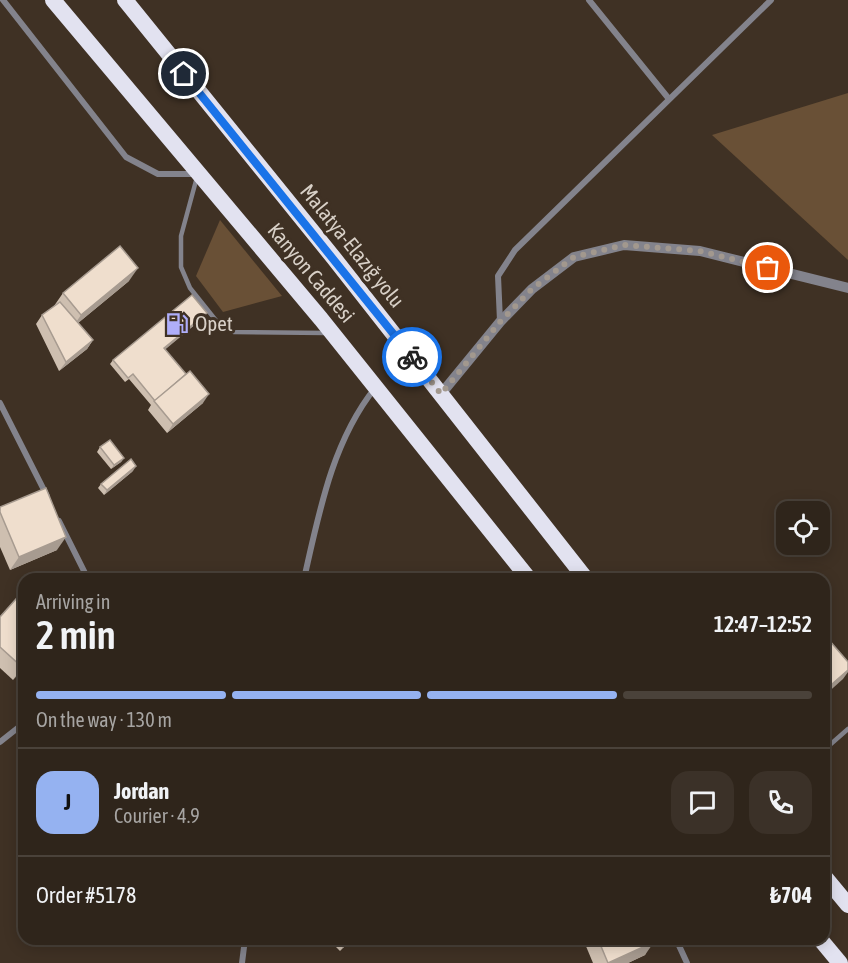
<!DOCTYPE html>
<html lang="en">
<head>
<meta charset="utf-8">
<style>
  :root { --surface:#2f251b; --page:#3b3128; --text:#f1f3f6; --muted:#a7a5a3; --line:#4a423a; --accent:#95b2f1 }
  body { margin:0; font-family:"Asap Condensed",sans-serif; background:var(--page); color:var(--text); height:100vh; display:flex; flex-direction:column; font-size:22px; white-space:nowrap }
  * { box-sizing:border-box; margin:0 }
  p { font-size:20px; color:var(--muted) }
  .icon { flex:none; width:33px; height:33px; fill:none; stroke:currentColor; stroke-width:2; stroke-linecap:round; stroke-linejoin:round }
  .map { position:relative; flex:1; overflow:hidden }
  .sheet { position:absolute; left:18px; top:573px; width:812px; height:372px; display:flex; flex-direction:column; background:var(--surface); border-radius:18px; box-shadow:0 3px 15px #0003,0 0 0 2px var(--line) }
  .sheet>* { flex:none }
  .tools { position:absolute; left:776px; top:501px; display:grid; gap:12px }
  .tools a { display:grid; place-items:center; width:54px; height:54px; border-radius:12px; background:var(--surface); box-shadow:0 3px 15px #0003,0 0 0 2px var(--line); font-size:30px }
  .pin { position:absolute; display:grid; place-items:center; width:51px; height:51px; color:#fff; margin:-26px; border:3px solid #fff; border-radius:50%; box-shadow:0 2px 6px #0007 }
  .courier { position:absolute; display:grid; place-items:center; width:60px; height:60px; margin:-30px; border:4px solid #1a73e8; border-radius:50%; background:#fff; color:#222; box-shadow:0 2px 8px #0007 }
  .head em { font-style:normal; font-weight:600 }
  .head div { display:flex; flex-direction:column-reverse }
  .head { display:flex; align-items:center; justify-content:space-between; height:102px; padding:0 18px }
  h1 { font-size:39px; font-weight:600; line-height:45px }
  .bar { display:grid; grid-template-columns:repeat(4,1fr); gap:9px 6px; align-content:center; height:72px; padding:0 18px }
  .bar i { height:8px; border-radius:4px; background:var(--line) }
  .bar .on { background:var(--accent) }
  .bar p { grid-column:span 4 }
  .line { display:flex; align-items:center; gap:15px; padding:0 18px; border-top:2px solid var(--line) }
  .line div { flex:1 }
  .round { display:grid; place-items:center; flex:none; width:63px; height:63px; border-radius:18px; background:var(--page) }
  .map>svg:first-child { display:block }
  .green { fill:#695036 }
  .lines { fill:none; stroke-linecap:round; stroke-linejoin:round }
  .service { stroke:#83838c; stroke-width:4.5 }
  .minor { stroke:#83838c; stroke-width:6 }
  .tertiary { stroke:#83838c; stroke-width:10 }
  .trunk { stroke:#e2e2f0; stroke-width:16 }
  .wall { fill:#cebfb0 }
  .shaded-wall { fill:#a79b90 }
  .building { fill:#efdecd; stroke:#a79b90; stroke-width:1.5 }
  .done { stroke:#a2988e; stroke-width:6; stroke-dasharray:0 10.8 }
  .route { stroke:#1a73e8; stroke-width:8 }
  .labels { text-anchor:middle; stroke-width:6; stroke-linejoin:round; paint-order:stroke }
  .street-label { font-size:21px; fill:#d8d0c7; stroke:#3f3124 }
  .poi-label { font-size:21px; fill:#d8d0c7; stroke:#3f3124; text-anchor:start }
</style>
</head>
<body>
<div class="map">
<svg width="848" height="963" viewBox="0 0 848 963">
  <rect width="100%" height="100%" fill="#3f3124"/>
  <!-- green -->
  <g class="green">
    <polygon points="848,93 848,260 712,135"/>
    <polygon points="220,220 282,296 223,312 196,276"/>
  </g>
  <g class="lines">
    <!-- service -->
    <g class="service">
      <polyline points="197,177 181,236 181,267 190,288 218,323 234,332 326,333"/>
      <polyline points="824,750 848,729"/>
    </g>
    <!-- minor -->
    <g class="minor">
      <polyline points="3,0 126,157 158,174 194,174"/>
      <polyline points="589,0 669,99"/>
      <polyline points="500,321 498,276 515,250 771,0"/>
      <polyline points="0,403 47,496"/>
      <polyline points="59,521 88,579"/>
      <path d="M304 579C319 513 332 442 375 388"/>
      <polyline points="0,742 24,723"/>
      <polyline points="676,939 687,963"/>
      <polyline points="242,963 245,939"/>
    </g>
    <!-- tertiary -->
    <polyline class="tertiary" points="441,394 500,322 532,289 574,257 624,245 700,251 848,288"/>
    <!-- trunk -->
    <g class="trunk">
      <polyline points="53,0 321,319 529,579"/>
      <polyline points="125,0 333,257 586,579"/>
      <polyline points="824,876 848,905"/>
      <polyline points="820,939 840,963"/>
    </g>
  </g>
  <!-- wall -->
  <g class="wall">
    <polygon points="129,281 78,323 93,340 87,349 59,371 36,324 42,315 54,306 63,293"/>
    <polygon points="203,318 165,349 203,403 167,433 148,410 151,405 129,379 125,382 110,364 113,360"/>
    <polygon points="100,447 124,458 121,462 111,469 97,452"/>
    <polygon points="133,471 104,495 98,488 101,484"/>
    <polygon points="0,507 57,550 10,570 0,547"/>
    <polygon points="0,617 24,667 13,680 0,668"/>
    <polygon points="335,939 352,939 340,951 332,943"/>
    <polygon points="583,939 652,939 645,955 628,963 593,963"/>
  </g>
  <!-- shaded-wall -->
  <g class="shaded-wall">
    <polygon points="138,268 129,281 72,328 81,315"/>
    <polygon points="207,313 203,318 161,353 164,348"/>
    <polygon points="93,340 87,349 59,371 66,362"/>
    <polygon points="209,394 203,403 167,433 173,424"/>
    <polygon points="124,458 121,462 111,469 114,465"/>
    <polygon points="136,466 133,471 104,495 107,490"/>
    <polygon points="66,537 57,550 10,570 19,557"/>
    <polygon points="24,664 24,667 13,680 22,667"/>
    <polygon points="848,670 848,672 843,679 824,696 824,691"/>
    <polygon points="654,942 645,955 628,963 608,963"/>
  </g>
  <!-- building -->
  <g class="building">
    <polygon points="120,246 138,268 81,315 63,293"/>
    <polygon points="192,295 207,313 164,348 186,374 155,401 133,374 128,378 113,360"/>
    <polygon points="60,302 93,340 66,362 42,315"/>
    <polygon points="190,371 209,394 173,424 154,401"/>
    <polygon points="110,440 124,458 114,465 100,447"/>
    <polygon points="131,459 136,466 107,490 101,484"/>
    <polygon points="46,488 66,537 19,557 0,512 0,507"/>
    <polygon points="24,590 24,664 22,667 0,647 0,617"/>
    <polygon points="829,640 848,662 848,670 824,691 824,644"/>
    <polygon points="335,939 351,939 343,947"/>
    <polygon points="598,939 652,939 654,942 608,963"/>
  </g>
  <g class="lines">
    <!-- done -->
    <polyline class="done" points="412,357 441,394 500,322 532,289 574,257 624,245 700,251 768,268"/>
    <!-- route -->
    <polyline class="route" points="184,74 412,357"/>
  </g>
  <!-- icons -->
  <defs>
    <g id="fuel-bare" transform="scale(1.8)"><path d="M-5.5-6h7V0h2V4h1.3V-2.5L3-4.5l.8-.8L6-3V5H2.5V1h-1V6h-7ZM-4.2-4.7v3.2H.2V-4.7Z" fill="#afaefa" stroke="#3f3124" stroke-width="2.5" paint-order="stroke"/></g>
  </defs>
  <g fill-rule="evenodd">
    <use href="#fuel-bare" x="177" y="324"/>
  </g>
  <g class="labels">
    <!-- street labels -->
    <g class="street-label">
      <text transform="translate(352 246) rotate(51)" y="7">Malatya-Elazığ yolu</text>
      <text transform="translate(311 273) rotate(50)" y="7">Kanyon Caddesi</text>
    </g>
    <!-- poi labels -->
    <g class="poi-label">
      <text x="195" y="331">Opet</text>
    </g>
  </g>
</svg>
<div class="tools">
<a><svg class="icon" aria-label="locate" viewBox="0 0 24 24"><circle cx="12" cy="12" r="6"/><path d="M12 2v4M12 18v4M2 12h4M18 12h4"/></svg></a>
</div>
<div class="pin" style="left:768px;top:268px;background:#ea580c"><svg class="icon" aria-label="bag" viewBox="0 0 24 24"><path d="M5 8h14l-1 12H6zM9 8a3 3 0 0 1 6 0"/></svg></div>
<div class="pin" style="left:184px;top:74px;background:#1f2937"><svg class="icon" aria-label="home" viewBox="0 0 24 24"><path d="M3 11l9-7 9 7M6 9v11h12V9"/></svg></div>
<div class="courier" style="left:412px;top:357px"><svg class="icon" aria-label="bike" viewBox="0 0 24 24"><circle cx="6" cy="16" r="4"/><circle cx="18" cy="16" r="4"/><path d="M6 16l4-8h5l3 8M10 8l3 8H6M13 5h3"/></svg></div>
<section class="sheet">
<div class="head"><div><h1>2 min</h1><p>Arriving in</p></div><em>12:47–12:52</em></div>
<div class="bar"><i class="on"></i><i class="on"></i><i class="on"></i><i></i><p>On the way · 130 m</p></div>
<div class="line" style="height:108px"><b class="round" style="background:var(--accent);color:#111">J</b><div><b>Jordan</b><p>Courier · 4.9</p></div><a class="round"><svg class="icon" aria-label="chat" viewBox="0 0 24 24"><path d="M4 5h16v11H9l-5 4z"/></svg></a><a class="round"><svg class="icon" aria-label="phone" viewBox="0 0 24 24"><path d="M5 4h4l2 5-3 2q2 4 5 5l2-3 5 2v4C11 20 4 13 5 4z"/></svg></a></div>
<div class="line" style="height:78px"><div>Order #5178</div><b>₺704</b></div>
</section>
</div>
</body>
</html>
